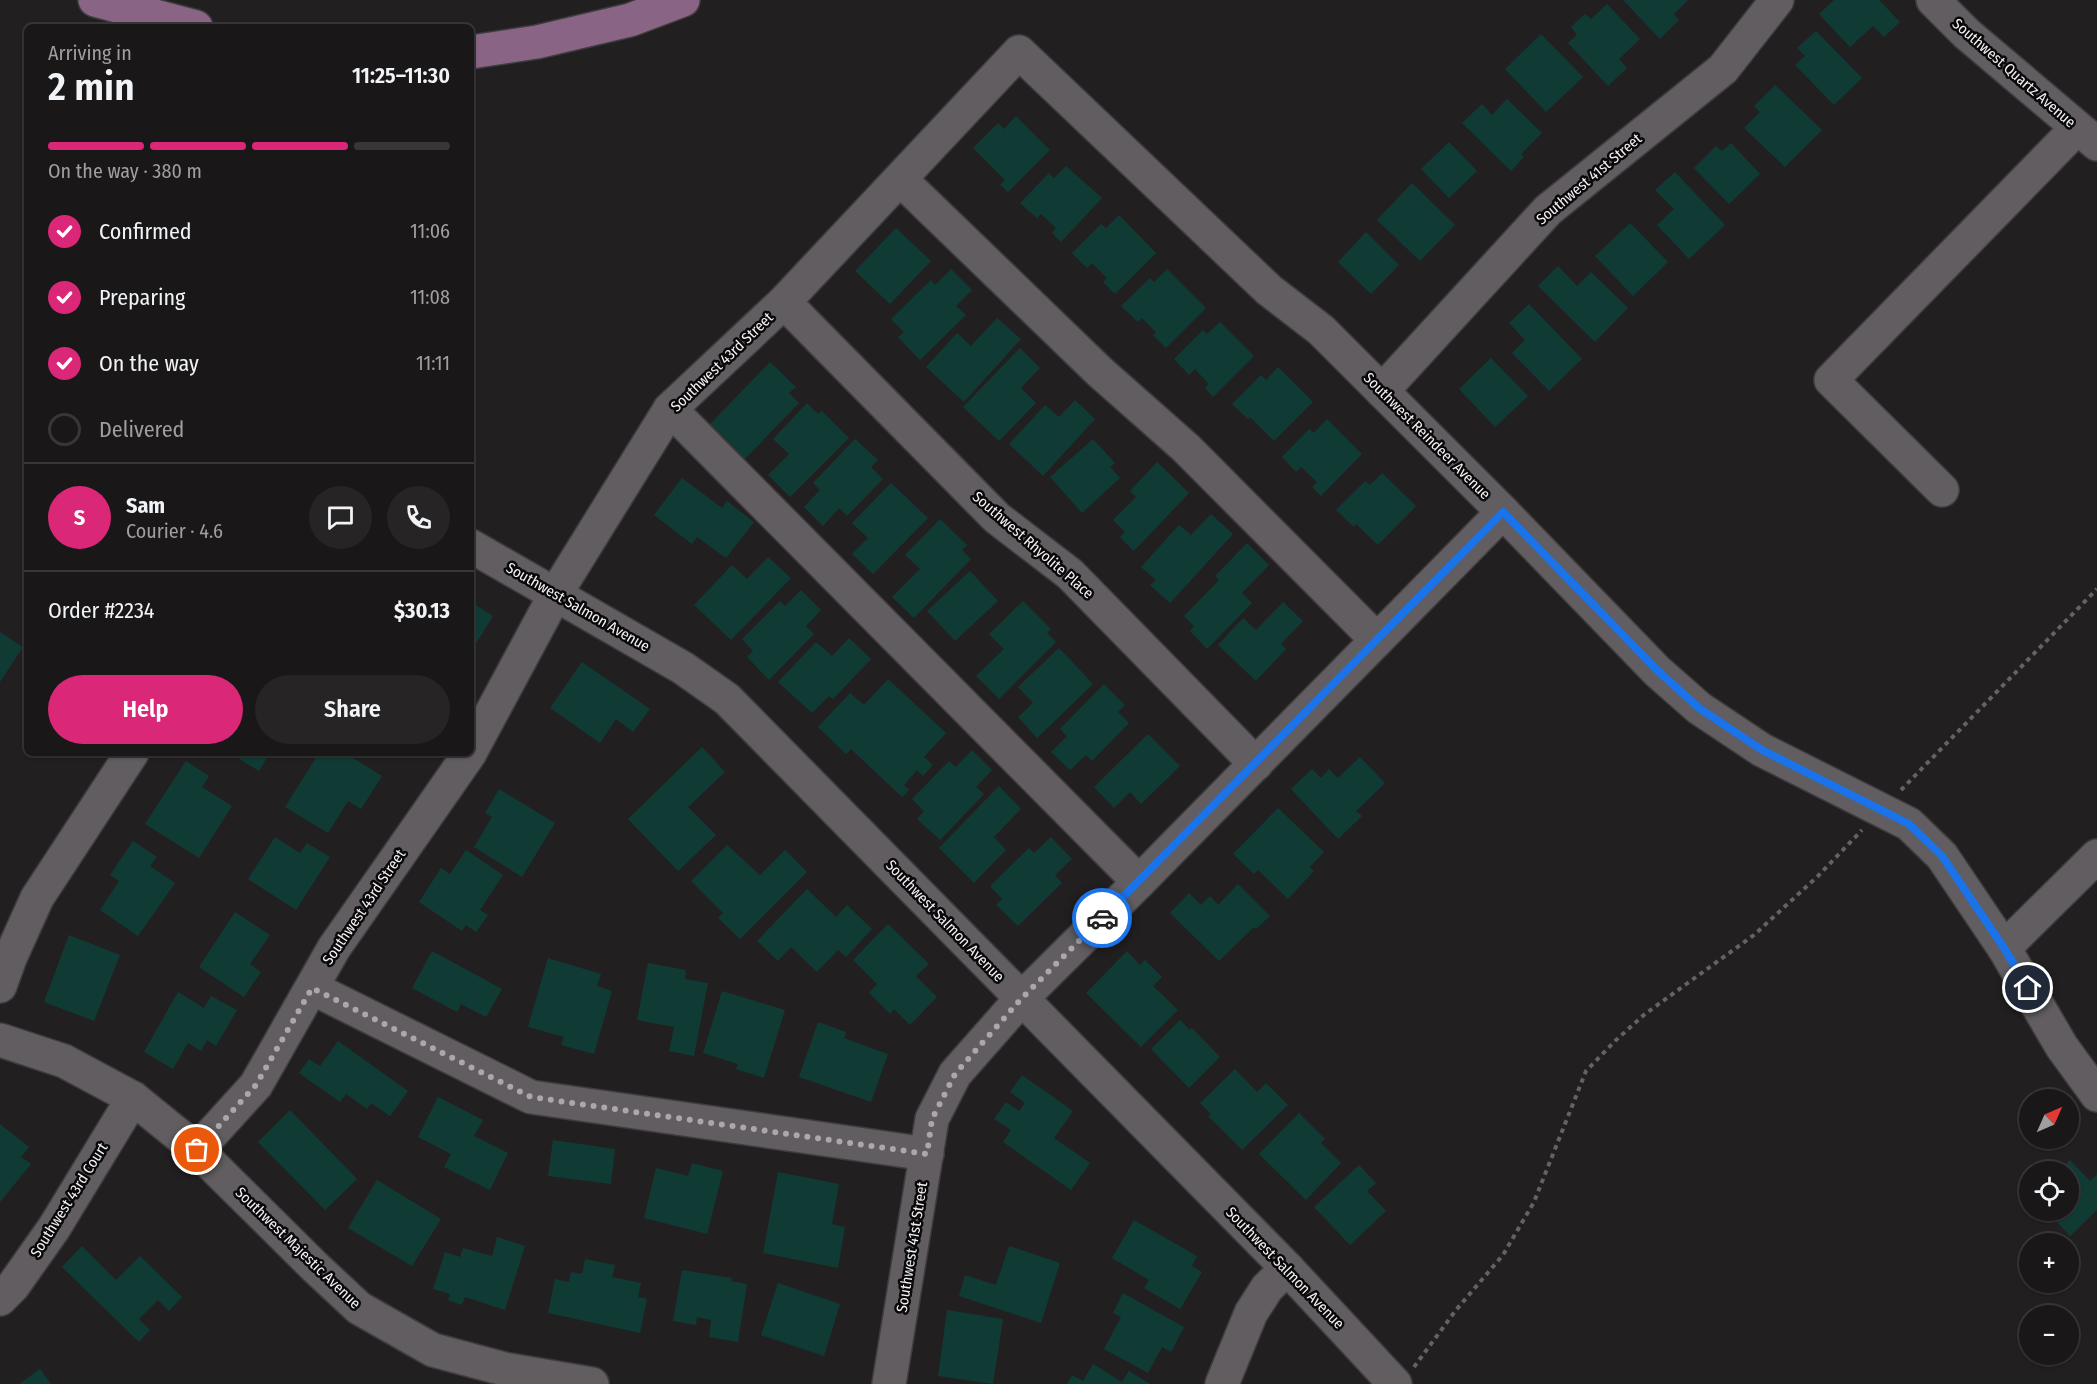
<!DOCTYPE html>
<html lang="en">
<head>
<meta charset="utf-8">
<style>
  :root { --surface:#1a1719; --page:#272426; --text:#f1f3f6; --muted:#9f9fa2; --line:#383638; --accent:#db2777 }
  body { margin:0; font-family:"Fira Sans Condensed",sans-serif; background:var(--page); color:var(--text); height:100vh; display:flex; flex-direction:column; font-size:22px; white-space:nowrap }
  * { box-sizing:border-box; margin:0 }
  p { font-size:20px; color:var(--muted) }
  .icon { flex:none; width:33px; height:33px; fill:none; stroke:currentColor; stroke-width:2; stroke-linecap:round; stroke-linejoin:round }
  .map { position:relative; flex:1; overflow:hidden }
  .details { position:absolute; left:24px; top:24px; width:450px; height:732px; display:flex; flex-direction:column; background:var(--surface); border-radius:9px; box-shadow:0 2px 4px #0004,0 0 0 2px var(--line) }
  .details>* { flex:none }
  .needle { width:39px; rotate:45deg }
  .controls { position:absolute; left:2019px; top:1089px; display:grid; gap:12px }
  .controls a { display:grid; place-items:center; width:60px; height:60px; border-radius:50%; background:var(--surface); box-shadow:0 2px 4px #0004,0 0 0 2px var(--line); font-size:30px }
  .pin { position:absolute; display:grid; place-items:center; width:51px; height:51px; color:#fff; margin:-26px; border:3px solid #fff; border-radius:50%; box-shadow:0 2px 6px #0007 }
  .courier { position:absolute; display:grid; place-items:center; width:60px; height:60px; margin:-30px; border:4px solid #1a73e8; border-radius:50%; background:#fff; color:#222; box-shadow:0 2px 8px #0007 }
  .overview em { font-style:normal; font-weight:600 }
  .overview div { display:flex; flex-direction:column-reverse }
  .overview { display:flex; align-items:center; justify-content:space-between; height:102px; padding:0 24px }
  h1 { font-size:39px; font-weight:600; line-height:45px }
  .bar { display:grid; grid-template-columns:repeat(4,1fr); gap:9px 6px; align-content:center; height:72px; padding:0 24px }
  .bar i { height:8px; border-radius:4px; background:var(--line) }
  .bar .active { background:var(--accent) }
  .bar p { grid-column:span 4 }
  .line { display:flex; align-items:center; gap:15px; padding:0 24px; border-top:2px solid var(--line) }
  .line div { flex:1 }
  .round { display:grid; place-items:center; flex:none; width:63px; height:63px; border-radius:32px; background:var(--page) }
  ol { padding:0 24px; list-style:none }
  li { display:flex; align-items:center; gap:18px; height:66px }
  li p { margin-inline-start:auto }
  li .icon { padding:6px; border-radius:50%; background:var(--accent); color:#fff; stroke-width:4 }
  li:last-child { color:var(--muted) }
  li i { width:33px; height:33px; border:3px solid var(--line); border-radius:50% }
  .primary-button { display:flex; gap:12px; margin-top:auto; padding:12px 24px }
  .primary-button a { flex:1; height:69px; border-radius:36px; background:var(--accent); color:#fff; font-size:24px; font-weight:600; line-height:69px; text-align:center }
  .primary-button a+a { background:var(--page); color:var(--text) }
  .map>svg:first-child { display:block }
  .building { fill:#103b34 }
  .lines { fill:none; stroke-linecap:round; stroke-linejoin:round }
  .minor-casing { stroke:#3e3c3e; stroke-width:36 }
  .major-casing { stroke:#3e3c3e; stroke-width:36 }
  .path { stroke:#646264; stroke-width:4; stroke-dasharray:4.5 4.5; stroke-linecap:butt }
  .minor { stroke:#615d60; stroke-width:33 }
  .major { stroke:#896485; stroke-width:33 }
  .done { stroke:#aaa8aa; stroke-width:6; stroke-dasharray:0 10.8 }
  .route { stroke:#1a73e8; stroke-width:8 }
  .labels { text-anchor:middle; stroke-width:5; stroke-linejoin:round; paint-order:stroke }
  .street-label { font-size:15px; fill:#f4f2f4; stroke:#0a090a }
</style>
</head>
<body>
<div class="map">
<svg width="2097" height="1384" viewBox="0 0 2097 1384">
  <rect width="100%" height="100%" fill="#221f21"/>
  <!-- building -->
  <g class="building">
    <polygon points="1623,0 1688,0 1674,14 1679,20 1660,39"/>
    <polygon points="1834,0 1879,0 1900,22 1884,37 1873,26 1850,47 1819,14"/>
    <polygon points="1607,4 1640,39 1619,59 1627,68 1608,86 1568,43 1577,35 1571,27 1585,14 1591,19"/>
    <polygon points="1816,31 1862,78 1834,105 1795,65 1805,56 1797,48"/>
    <polygon points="1541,34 1583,77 1546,112 1505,69"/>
    <polygon points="1775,85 1822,130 1785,167 1744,128 1760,112 1754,106"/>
    <polygon points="1507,99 1542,133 1521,154 1524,157 1511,171 1462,123 1482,104 1492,115"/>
    <polygon points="1016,116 1050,150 1008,192 1000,185 1005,180 973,148 998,123 1004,129"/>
    <polygon points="1449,142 1477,171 1449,198 1421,169"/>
    <polygon points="1731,143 1760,174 1729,204 1694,168 1716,146 1722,151"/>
    <polygon points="1066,166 1102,198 1061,242 1052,233 1056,228 1041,214 1037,218 1020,203 1049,173 1054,178"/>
    <polygon points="1675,172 1725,225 1689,259 1657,225 1674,209 1655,190"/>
    <polygon points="1412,183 1455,225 1420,261 1377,220"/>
    <polygon points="1119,215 1156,253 1115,294 1103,282 1107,278 1092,263 1087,268 1072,253 1101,224 1106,228"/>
    <polygon points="1630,223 1668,262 1633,296 1595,256"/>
    <polygon points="896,228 931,261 890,304 855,271"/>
    <polygon points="1366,232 1399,265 1371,294 1338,262"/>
    <polygon points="1558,266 1577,286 1591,272 1628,308 1595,342 1538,286"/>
    <polygon points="951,269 972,290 956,306 966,315 920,360 898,337 904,332 891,319 931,280 935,285"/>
    <polygon points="1167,269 1206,308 1166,348 1153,335 1156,332 1142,318 1138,322 1121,306 1150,278 1154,282"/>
    <polygon points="1529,304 1582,359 1549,391 1512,353 1525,340 1509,323"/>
    <polygon points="997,318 1021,339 964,402 926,367 957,333 971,346"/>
    <polygon points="1220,322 1254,356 1213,397 1205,388 1209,384 1195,369 1189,375 1174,359 1203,330 1207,334"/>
    <polygon points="1020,348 1040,368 1021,388 1036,403 999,441 963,407"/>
    <polygon points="1491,358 1528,396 1495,427 1459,389"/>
    <polygon points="770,362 796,387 789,393 799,403 745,459 710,424"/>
    <polygon points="1278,367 1313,402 1274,441 1250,417 1248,419 1232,404 1261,375 1266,380"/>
    <polygon points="1075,400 1095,419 1043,476 1009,444 1045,405 1059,417"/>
    <polygon points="807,403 818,414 822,411 849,438 790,497 768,475 789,454 773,439"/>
    <polygon points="1327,419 1362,454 1321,496 1312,487 1317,482 1301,467 1296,472 1282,457 1309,429 1314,433"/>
    <polygon points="855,439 878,460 871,467 883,479 847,516 839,508 823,526 804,507 820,490 813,483"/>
    <polygon points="1093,439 1115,463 1110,467 1120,478 1082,513 1050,477"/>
    <polygon points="1157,462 1189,493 1134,551 1120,537 1125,532 1113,520 1136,497 1130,491"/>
    <polygon points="1382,473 1416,506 1378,545 1356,524 1354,527 1336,510 1365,481 1370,485"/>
    <polygon points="682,478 722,508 727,501 754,522 726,558 697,537 692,544 654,515"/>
    <polygon points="891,483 928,518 873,574 852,554 868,538 852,523"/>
    <polygon points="1211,514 1233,534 1170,603 1150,585 1156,580 1141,567 1179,525 1191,535"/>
    <polygon points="940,519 967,545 962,550 971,559 914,618 892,597 920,569 905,555"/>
    <polygon points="1247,543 1269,565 1242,593 1252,603 1207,649 1190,631 1194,626 1184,616 1219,580 1215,576"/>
    <polygon points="768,557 791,578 731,640 694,605 732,565 747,579"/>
    <polygon points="970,571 998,601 955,641 927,611"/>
    <polygon points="801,590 821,610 806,626 814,634 769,680 747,657 753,651 742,639 780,601 785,606"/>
    <polygon points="1023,601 1051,629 1047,633 1056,642 999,699 976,676 1004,649 989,634"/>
    <polygon points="471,602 493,616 477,642 471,638"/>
    <polygon points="1283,602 1303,621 1281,644 1286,649 1256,681 1218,645 1243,618 1256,630"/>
    <polygon points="0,632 23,647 0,682"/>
    <polygon points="849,638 871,659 833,699 829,696 812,713 778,682 816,642 832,656"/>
    <polygon points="1059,648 1093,684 1037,738 1018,717 1033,703 1018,687"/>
    <polygon points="582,662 650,709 633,732 616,719 600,743 550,708"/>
    <polygon points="888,679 946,733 924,757 933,765 923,776 917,770 904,785 909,790 902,797 851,749 846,754 818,727 850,693 864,705"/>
    <polygon points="1104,684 1125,705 1118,712 1129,723 1092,761 1086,755 1070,770 1051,752 1067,736 1060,729"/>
    <polygon points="1148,734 1180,766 1141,804 1130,792 1114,808 1094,787"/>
    <polygon points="702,747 725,772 688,807 716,835 678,871 628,819"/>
    <polygon points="972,750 992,770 976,787 984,794 940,840 917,819 924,811 912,799 949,761 956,767"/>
    <polygon points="230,753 270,753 259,771"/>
    <polygon points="319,753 345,753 382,776 361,809 348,801 328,833 285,807"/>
    <polygon points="1360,757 1385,783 1356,811 1362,816 1338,839 1291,789 1312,769 1321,778 1329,769 1338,778"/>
    <polygon points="186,761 209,776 202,787 232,806 199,858 145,824"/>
    <polygon points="999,786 1021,809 994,837 1006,850 974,883 939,848"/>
    <polygon points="499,789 555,823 522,877 474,847 492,817 485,813"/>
    <polygon points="1278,808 1324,852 1310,867 1314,871 1288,899 1258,870 1254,874 1233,854"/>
    <polygon points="275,837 300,853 307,843 330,857 296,910 248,879"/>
    <polygon points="1051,837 1072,859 1055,875 1062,883 1018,926 996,905 1002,899 990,886 1029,848 1034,853"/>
    <polygon points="133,841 157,857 150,866 175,883 138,936 100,910 119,881 110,875"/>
    <polygon points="727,845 760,875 785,850 807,872 740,939 718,918 723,913 691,881"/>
    <polygon points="466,850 503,875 480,910 488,915 476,932 466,925 462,931 419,902 441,868 450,874"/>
    <polygon points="1238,884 1270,916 1256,929 1254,927 1219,961 1170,913 1189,893 1201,905 1210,896 1218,905"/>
    <polygon points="807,889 836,917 847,905 872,929 846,957 838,950 817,972 791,947 778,961 757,941"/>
    <polygon points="235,912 270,935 250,964 261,972 244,997 199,967"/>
    <polygon points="888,924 929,964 916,976 937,997 910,1025 894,1009 890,1014 869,993 877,984 853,960"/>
    <polygon points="69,935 120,955 94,1021 44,1002"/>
    <polygon points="432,951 502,989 486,1017 461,1004 457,1012 412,988"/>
    <polygon points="1127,951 1140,965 1145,960 1162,977 1153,986 1178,1010 1141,1047 1086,993"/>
    <polygon points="548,958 601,974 597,986 612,991 594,1054 561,1045 564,1037 528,1027"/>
    <polygon points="648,963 686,970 685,979 708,983 694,1056 669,1051 674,1027 637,1020"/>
    <polygon points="722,991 785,1010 764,1078 736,1069 738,1064 703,1053"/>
    <polygon points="178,992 204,1008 211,996 237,1010 216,1046 207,1040 201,1051 188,1043 173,1069 144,1052"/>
    <polygon points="1180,1020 1190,1030 1192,1028 1220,1057 1189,1088 1151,1049"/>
    <polygon points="818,1022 846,1032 844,1038 888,1054 871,1102 799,1077"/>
    <polygon points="338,1041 408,1091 390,1116 371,1103 367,1109 346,1094 340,1102 299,1073 309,1059 320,1066"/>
    <polygon points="1235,1069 1257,1092 1266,1083 1288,1105 1242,1150 1208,1116 1211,1114 1200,1103"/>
    <polygon points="1022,1075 1073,1111 1054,1138 1090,1163 1071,1190 1003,1142 1011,1130 994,1119 1006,1102 1019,1111 1025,1103 1010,1092"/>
    <polygon points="438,1097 483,1120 474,1136 508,1153 490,1190 444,1167 451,1154 418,1137"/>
    <polygon points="290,1110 357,1179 325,1210 258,1142"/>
    <polygon points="1299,1113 1325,1139 1321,1143 1341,1163 1306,1200 1259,1154"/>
    <polygon points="0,1124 29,1147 21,1157 31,1164 0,1202"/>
    <polygon points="553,1140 615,1149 611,1184 548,1176"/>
    <polygon points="2070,1160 2090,1181 2097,1174 2097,1210 2070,1236 2046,1210 2068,1210 2068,1172 2058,1172"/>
    <polygon points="692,1163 723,1171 707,1234 644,1218 656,1168 688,1176"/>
    <polygon points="1359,1165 1376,1183 1367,1191 1386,1211 1350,1245 1314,1207"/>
    <polygon points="778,1172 839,1184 832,1224 845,1227 838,1268 763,1253"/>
    <polygon points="377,1180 441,1219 412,1266 348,1228"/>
    <polygon points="1134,1220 1197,1256 1192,1266 1202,1272 1180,1309 1144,1288 1149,1280 1112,1258"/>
    <polygon points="497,1237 525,1246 505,1310 465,1297 462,1305 448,1300 450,1294 433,1289 445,1252 460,1257 463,1248 492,1256"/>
    <polygon points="82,1246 116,1280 140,1256 182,1297 169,1311 158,1300 139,1319 150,1330 139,1342 62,1267"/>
    <polygon points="1009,1246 1060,1263 1041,1323 959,1296 965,1275 996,1285"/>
    <polygon points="585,1259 615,1265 612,1277 641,1283 638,1297 647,1299 640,1333 548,1313 555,1279 569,1282 571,1272 582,1274"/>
    <polygon points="682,1270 732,1278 731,1281 747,1284 738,1342 709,1337 711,1320 697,1317 696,1325 673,1321"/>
    <polygon points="778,1283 840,1304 824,1356 761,1335"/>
    <polygon points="1123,1293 1184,1327 1171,1352 1162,1347 1148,1373 1104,1349 1121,1317 1113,1313"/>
    <polygon points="947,1310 1003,1319 993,1384 938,1376"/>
    <polygon points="1093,1364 1122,1382 1129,1371 1150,1384 1067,1384 1072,1375 1083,1381"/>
    <polygon points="40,1369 51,1384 19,1384"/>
  </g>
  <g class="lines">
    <!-- minor casing -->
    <g class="minor-casing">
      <g id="minor">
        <polyline points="1933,0 1967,34 2097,144"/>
        <polyline points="900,179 1100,372 1186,448 1377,640"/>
        <polyline points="784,302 997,518 1070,574 1256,764"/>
        <polyline points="1382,391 1548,210 1723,69 1777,0"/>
        <polyline points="670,409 1139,882"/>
        <polyline points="1942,490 1831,380 2077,128"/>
        <polyline points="471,546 683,668 727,699 1287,1268 1395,1384"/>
        <polyline points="471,751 556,593 670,409 784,302 1019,52 1269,290 1321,330 1503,512 1657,671 1699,708 1762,750 1909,824 1942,856 2004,948 2062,1047 2097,1095"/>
        <polyline points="2004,948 2097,856"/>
        <polyline points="0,986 10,958 37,898 132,753"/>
        <polyline points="312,988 531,1097 927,1154"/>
        <polyline points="0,1040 64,1061 133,1098 197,1150 314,1266 359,1308 433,1350 504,1369 592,1384"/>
        <polyline points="197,1150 256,1085 334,948 470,753"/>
        <polyline points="0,1299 13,1286 54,1228 133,1098"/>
        <polyline points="889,1384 932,1119 955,1074 1021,999 1139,882 1503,512"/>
        <polyline points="1222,1384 1251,1313 1267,1288 1287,1268"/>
      </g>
    </g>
    <!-- major casing -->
    <g class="major-casing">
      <g id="major">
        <polyline points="95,0 196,27"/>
        <polyline points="471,52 537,42 630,20 683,0"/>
      </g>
    </g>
    <!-- path -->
    <g class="path">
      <polyline points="1901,790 2097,589"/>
      <polyline points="1414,1367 1456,1310 1503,1255 1534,1202 1586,1071 1615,1041 1645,1014 1754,935 1818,876 1862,830"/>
    </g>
    <!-- minor -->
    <use href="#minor" class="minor"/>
    <!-- major -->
    <use href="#major" class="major"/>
  </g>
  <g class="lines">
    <!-- done -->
    <polyline class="done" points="197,1150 256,1085 312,988 531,1097 927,1154 932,1119 955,1074 1021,999 1102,918"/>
    <!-- route -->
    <polyline class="route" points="1102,918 1503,512 1658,671 1699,708 1762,750 1909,824 1942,856 2004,948 2028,988"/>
  </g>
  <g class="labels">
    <!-- street labels -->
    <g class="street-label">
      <text transform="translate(2014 73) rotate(41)" y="5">Southwest Quartz Avenue</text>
      <text transform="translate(1589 179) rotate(-40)" y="5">Southwest 41st Street</text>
      <text transform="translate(722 362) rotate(-44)" y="5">Southwest 43rd Street</text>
      <text transform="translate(1427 436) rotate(45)" y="5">Southwest Reindeer Avenue</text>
      <text transform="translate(1033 545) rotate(41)" y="5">Southwest Rhyolite Place</text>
      <text transform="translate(578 607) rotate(30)" y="5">Southwest Salmon Avenue</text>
      <text transform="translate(364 907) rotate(-56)" y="5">Southwest 43rd Street</text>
      <text transform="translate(945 921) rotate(46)" y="5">Southwest Salmon Avenue</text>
      <text transform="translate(69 1200) rotate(-58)" y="5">Southwest 43rd Court</text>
      <text transform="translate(912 1247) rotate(-81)" y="5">Southwest 41st Street</text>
      <text transform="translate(298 1248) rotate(44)" y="5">Southwest Majestic Avenue</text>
      <text transform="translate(1285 1268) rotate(46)" y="5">Southwest Salmon Avenue</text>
    </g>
  </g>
</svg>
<div class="controls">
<a><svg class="needle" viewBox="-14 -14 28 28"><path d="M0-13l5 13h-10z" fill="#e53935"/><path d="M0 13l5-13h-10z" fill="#9f9fa2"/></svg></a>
<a><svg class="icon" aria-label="locate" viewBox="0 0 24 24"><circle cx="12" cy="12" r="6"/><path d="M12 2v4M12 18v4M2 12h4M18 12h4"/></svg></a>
<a>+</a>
<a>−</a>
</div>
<div class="pin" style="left:197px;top:1150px;background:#ea580c"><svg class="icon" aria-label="bag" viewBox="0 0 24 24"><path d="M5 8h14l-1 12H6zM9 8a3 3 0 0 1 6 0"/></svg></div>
<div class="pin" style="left:2028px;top:988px;background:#1f2937"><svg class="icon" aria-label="home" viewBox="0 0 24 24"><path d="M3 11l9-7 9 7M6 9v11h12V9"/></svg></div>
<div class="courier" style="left:1102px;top:918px"><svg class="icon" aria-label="car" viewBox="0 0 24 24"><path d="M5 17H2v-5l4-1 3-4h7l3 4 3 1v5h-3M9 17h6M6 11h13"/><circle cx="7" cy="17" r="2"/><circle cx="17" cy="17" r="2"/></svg></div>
<section class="details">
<div class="overview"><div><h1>2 min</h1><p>Arriving in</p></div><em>11:25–11:30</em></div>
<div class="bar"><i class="active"></i><i class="active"></i><i class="active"></i><i></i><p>On the way · 380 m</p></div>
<ol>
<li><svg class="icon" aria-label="check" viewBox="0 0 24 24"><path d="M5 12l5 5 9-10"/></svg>Confirmed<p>11:06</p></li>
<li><svg class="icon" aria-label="check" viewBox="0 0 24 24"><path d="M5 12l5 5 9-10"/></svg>Preparing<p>11:08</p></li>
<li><svg class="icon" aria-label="check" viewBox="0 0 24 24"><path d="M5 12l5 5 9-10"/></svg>On the way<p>11:11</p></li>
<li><i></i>Delivered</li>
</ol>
<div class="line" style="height:108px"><b class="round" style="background:var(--accent);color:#fff">S</b><div><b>Sam</b><p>Courier · 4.6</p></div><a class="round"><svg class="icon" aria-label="chat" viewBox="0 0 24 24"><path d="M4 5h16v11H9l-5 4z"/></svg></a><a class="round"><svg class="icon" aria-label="phone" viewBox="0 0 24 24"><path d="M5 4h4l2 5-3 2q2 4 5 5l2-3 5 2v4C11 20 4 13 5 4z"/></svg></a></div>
<div class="line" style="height:78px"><div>Order #2234</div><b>$30.13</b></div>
<div class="primary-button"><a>Help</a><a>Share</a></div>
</section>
</div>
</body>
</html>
